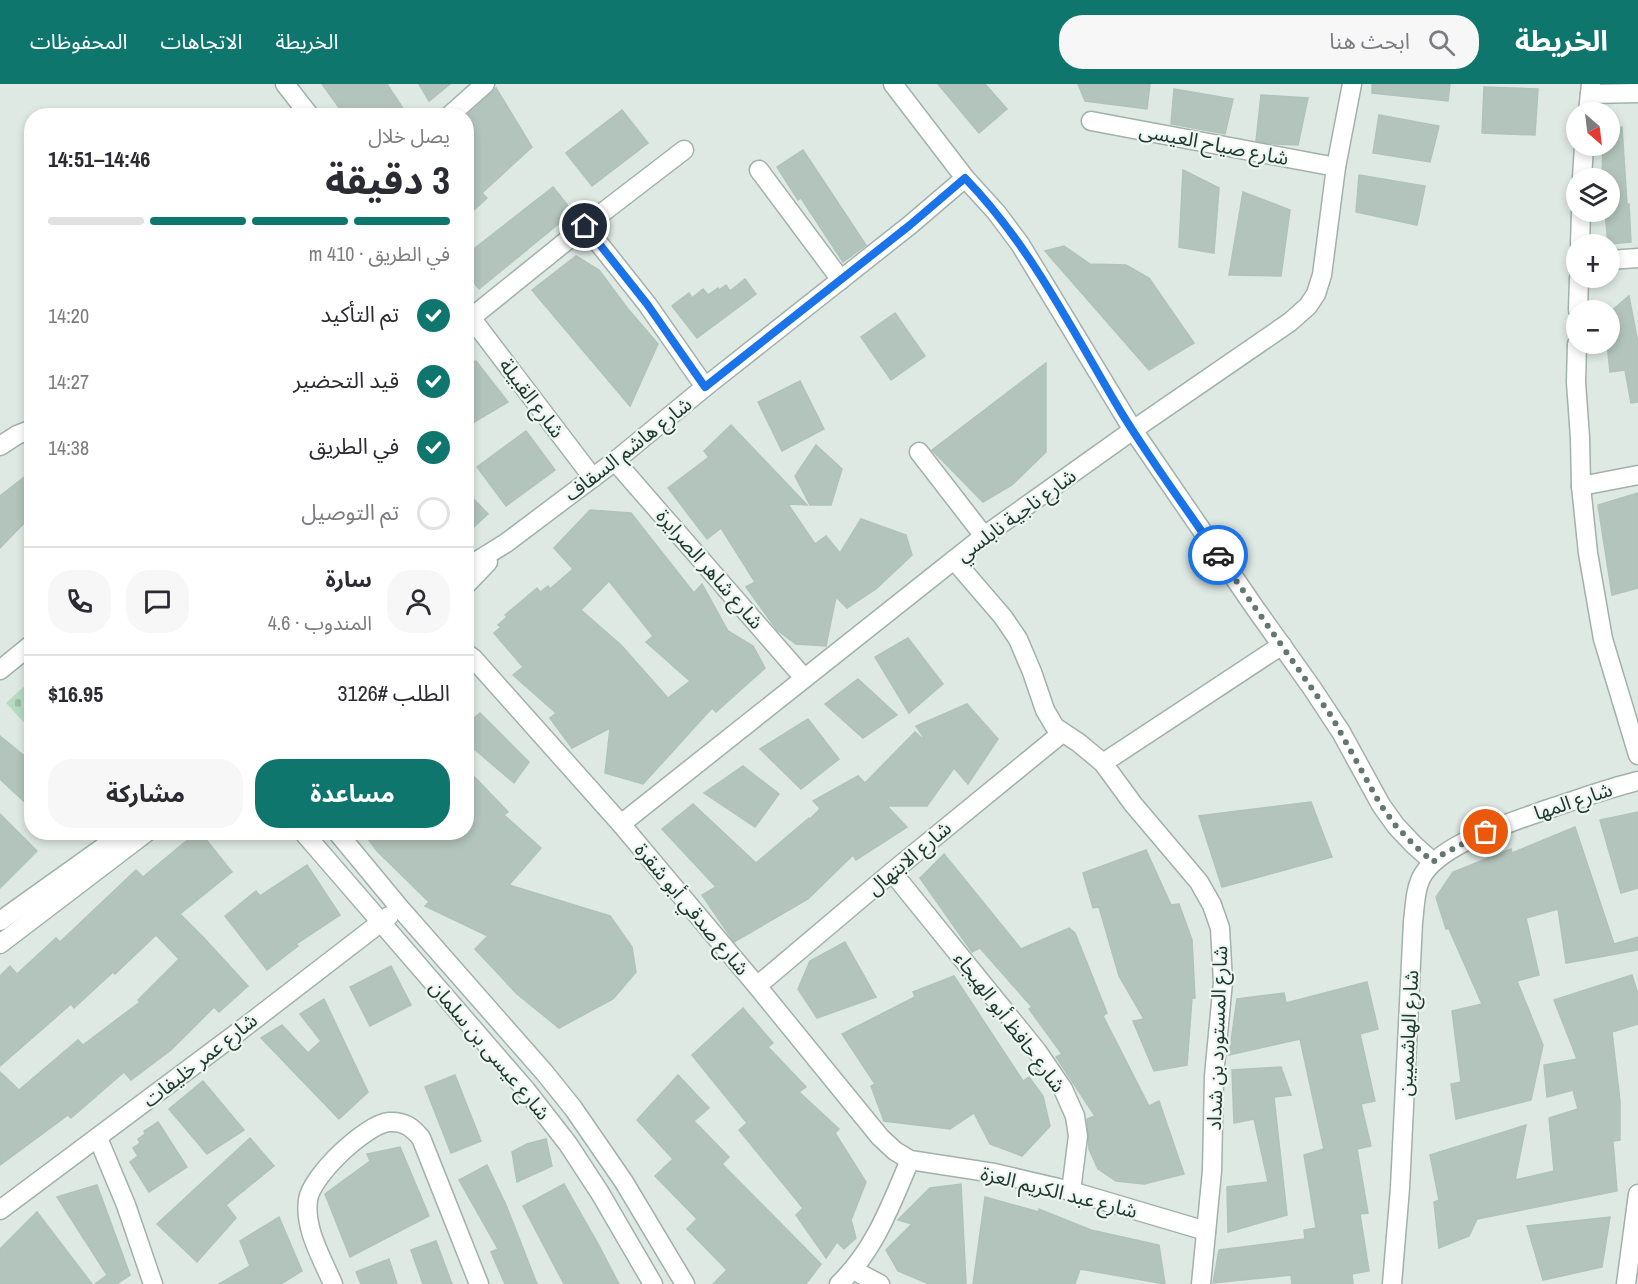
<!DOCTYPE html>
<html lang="ar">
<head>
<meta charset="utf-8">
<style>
  :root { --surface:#fff; --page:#f7f7f7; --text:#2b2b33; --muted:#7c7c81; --line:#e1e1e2; --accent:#0f766e }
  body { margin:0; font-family:"Archivo Narrow","Noto Sans Arabic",sans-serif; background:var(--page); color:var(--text); direction:rtl; height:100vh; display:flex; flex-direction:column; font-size:22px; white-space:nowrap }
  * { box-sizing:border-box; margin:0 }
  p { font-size:20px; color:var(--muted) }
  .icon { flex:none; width:33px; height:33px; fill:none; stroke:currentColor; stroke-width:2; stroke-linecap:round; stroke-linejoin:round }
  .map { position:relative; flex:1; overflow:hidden; direction:ltr }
  .details { position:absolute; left:24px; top:24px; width:450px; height:732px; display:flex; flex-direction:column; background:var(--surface); border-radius:24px; box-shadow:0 3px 9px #0003; direction:rtl }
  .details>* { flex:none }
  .needle { width:39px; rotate:152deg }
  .fabs { position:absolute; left:1566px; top:18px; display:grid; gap:12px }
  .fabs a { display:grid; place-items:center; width:54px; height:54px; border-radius:50%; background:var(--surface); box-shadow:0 3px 9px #0003; font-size:30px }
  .pin { position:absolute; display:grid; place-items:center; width:51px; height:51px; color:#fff; margin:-26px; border:3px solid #fff; border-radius:50%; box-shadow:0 2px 6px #0007 }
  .courier { position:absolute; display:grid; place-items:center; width:60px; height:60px; margin:-30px; border:4px solid #1a73e8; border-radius:50%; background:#fff; color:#222; box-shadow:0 2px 8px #0007 }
  .head em { font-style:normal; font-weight:700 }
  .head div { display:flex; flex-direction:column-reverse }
  .head { display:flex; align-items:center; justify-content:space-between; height:102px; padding:0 24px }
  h1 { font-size:39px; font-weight:700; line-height:45px }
  .bar { display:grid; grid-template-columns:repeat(4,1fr); gap:9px 6px; align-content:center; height:72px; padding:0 24px }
  .bar i { height:8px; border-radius:4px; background:var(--line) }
  .bar .selected { background:var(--accent) }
  .bar p { grid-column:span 4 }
  .line { display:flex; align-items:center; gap:15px; padding:0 24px; border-top:2px solid var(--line) }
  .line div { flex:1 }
  .round { display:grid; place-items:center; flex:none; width:63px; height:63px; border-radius:24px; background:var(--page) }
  ol { padding:0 24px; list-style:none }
  li { display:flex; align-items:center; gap:18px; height:66px }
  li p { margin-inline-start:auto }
  li .icon { padding:6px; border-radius:50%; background:var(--accent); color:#fff; stroke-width:4 }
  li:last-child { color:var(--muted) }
  li i { width:33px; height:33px; border:3px solid var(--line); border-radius:50% }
  .action { display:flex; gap:12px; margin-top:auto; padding:12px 24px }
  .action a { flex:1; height:69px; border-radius:24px; background:var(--accent); color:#fff; font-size:24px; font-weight:700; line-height:69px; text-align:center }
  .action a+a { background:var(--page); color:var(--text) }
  header { display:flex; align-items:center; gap:36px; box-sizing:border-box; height:84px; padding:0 30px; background:var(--accent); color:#fff }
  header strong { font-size:28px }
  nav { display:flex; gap:33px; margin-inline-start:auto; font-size:21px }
  .search { width:420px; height:54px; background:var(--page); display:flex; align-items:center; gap:15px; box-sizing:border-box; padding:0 21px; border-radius:24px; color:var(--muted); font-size:22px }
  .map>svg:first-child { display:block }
  .cemetery { fill:url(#cemetery-stones) }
  .building { fill:#b3c4bd; stroke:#b0c3bb; stroke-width:1.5; fill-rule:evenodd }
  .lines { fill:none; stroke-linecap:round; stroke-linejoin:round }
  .minor-casing { stroke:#a1b1ab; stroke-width:21 }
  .minor { stroke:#fff; stroke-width:18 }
  .done { stroke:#627770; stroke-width:6; stroke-dasharray:0 10.8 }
  .route { stroke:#1a73e8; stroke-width:8 }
  .labels { text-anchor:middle; stroke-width:4.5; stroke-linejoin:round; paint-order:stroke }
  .street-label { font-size:20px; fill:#203932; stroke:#eef6f2 }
</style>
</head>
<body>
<header>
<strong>الخريطة</strong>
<div class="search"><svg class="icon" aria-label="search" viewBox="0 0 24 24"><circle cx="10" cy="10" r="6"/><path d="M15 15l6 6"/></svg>ابحث هنا</div>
<nav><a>الخريطة</a><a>الاتجاهات</a><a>المحفوظات</a></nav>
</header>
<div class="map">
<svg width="1638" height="1200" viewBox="0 0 1638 1200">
  <defs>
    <pattern id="cemetery-stones" width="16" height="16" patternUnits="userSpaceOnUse" patternTransform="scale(1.5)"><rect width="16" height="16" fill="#b6dbc1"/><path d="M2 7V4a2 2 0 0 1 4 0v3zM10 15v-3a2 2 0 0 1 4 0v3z" fill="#9cbda6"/></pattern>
  </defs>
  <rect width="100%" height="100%" fill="#dee9e4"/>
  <!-- cemetery -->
  <polygon class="cemetery" points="31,596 32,643 30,645 6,619"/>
  <!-- building -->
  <g class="building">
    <polygon points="322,0 387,0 408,32 345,32"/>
    <polygon points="419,0 450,0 429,17"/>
    <polygon points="938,0 985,0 1007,25 979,49"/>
    <polygon points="1078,0 1150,0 1147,25 1085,17"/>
    <polygon points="1372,0 1450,0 1448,17 1372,9"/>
    <polygon points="1484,3 1538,5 1535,51 1482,49"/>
    <polygon points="496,4 532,63 482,109 487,114 466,133 466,32 492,8"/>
    <polygon points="1174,5 1233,15 1225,50 1171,40"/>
    <polygon points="1261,11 1308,14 1298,61 1276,60 1256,57"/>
    <polygon points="622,26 648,59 592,102 566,69"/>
    <polygon points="1379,31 1439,42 1430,78 1373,69"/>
    <polygon points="1622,43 1627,120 1629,120 1631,158 1608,160 1605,128 1610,128 1610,94 1602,94 1603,62 1610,62 1610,46"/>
    <polygon points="803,66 866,161 843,178 801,114 798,116 777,83"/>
    <polygon points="1183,86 1219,104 1214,169 1179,163"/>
    <polygon points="1359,91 1425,102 1417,141 1356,128"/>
    <polygon points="553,103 573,128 479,205 466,189 466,171"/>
    <polygon points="1243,108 1290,126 1281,192 1229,191"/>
    <polygon points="1064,162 1090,180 1126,181 1149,194 1194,259 1149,286 1045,167"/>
    <polygon points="576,172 599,186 628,225 658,260 630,322 532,206"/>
    <polygon points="745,195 756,210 697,254 672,222 689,209 692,214 703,205 708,211 718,204 719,206 726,201 730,207"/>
    <polygon points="1629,212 1638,259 1638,318 1631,319 1625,286 1610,288 1607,260 1610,260 1610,228"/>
    <polygon points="895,229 925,272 891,296 861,253"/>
    <polygon points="476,277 508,318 466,343 466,283"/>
    <polygon points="1046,279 1046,368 1012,401 983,418 932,366"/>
    <polygon points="800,297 824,345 782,367 758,318"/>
    <polygon points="731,341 807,421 788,420 815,460 826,452 840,469 861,435 906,451 912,471 876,505 847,524 836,513 826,562 796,560 777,546 746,503 755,498 721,444 707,455 668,404 709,373 704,367"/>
    <polygon points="526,347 555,386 506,422 477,383"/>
    <polygon points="816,361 842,385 831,421 810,421 795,392"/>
    <polygon points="32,387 32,431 0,464 0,412"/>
    <polygon points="466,407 488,430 466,450"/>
    <polygon points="1638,409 1638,504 1612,511 1598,421"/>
    <path d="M590 426 631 429 694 509 702 500 728 547 753 562 765 584 716 628 712 624 643 700 605 689 610 644 572 664 550 634 556 629 513 591 523 583 494 549 501 543 498 541 507 533 505 531 537 504 540 508 548 502 550 505 573 485 554 464ZM609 497 653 552 646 558 690 597 668 614 621 561 581 526Z"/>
    <polygon points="908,554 943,600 909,629 875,573"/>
    <polygon points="858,595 897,631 863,654 825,620"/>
    <polygon points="967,620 998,655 968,700 954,684 927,722 887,722 907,743 856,776 853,771 808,815 734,858 702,811 716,803 662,745 693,720 756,779 809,734 810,735 818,727 820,724 813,717 858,692 865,699 915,648 923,655 924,654 916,642"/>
    <polygon points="480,629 529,678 514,699 466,658 466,641"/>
    <polygon points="808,635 839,675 801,705 760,665"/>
    <polygon points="0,652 32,678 32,725 0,695"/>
    <polygon points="743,682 779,710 755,743 704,709"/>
    <polygon points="466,684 508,728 504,731 541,764 509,801 610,832 632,863 636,888 613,915 559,944 517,910 475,865 488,852 425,822 429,818 377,767 363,748 466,748"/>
    <polygon points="1311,718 1332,773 1222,803 1199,732"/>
    <polygon points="1638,728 1638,804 1621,809 1600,736"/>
    <polygon points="0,730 37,767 0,804"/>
    <polygon points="1575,743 1614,860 1638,853 1638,866 1566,879 1558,825 1526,834 1539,891 1517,897 1543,961 1531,1016 1456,1035 1451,1000 1461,998 1452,927 1482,920 1449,845 1446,845 1436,813 1453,788 1511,765 1512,769"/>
    <polygon points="197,748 200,748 232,788 180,830 203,853 248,902 219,928 214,923 171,966 131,996 124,988 71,1034 68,1031 0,1081 0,988 19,1006 78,956 83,961 140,918 138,916 179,875 156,851 115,890 113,888 74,924 71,920 0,982 0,892 10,882 17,890 56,854 60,858 136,786 143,793"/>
    <polygon points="1146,766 1171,821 1179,820 1192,856 1195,914 1192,914 1187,981 1154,987 1133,937 1144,935 1119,892 1099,823 1093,824 1083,789"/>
    <polygon points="944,770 1021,865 1069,844 1075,849 1107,929 1103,932 1149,1022 1159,1017 1184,1090 1144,1100 1116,1097 1098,1085 1089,1065 1087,1035 1095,1032 1056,973 1062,970 1029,925 1032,923 980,864 972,868 920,794"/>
    <polygon points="307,781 340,831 296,860 298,862 267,886 225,832 256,807 260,812"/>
    <polygon points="845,858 876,913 817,934 798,905 810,877"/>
    <polygon points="391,882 411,921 370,942 350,903"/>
    <polygon points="1632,891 1638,910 1638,940 1612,948 1620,1017 1620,1056 1613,1057 1617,1107 1477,1135 1469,1152 1439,1164 1434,1118 1439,1116 1430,1071 1526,1041 1515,1096 1554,1087 1549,1034 1578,1025 1573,1006 1547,1013 1544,981 1577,975 1554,916"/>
    <polygon points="954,892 1023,997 1029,993 1043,1012 1050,1042 1022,1072 990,1060 974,1029 950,1045 884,1037 871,1002 875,1000 842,950 915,913 913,908"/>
    <polygon points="1367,898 1378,945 1360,950 1375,1017 1361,1020 1371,1062 1357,1065 1368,1129 1360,1130 1369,1187 1352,1190 1353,1200 1292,1200 1291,1191 1213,1199 1219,1166 1305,1155 1304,1146 1316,1144 1304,1071 1324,1065 1300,955 1229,971 1237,915 1284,909 1286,919"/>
    <polygon points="324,915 368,1008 339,1035 261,954 282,941 308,969 321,957 300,930"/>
    <polygon points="743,924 773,959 768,963 806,1003 799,1008 839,1045 835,1049 866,1098 851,1136 856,1154 844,1165 837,1158 826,1174 796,1131 803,1124 739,1046 747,1039 692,971"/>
    <polygon points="1281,983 1291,1011 1274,1013 1287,1131 1228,1148 1227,1103 1268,1098 1254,1035 1234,1039 1232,986"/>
    <polygon points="455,991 481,1057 451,1069 425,1003"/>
    <polygon points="678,991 709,1024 694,1037 729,1073 722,1080 821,1180 806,1200 713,1200 727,1186 687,1145 697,1135 655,1092 673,1075 637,1036"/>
    <polygon points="203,997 244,1046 207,1070 169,1025"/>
    <polygon points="158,1038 187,1083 149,1108 130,1078 138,1072 133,1064 140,1059 138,1055 145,1050 144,1047"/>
    <polygon points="250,1054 274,1082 226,1121 236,1134 197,1178 157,1140"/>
    <polygon points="546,1055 552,1082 517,1098 512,1068 527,1060"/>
    <polygon points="400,1063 429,1132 350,1173 325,1110 370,1077 367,1070"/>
    <polygon points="487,1081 506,1121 537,1200 505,1200 491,1168 498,1165 459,1096"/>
    <polygon points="564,1100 597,1158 619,1200 564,1200 523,1122"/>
    <polygon points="961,1100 966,1200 929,1200 898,1187 886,1166 912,1140 898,1136 930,1104"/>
    <polygon points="97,1101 130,1191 117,1200 95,1200 107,1191 57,1113"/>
    <polygon points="985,1113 1039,1128 1039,1125 1091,1146 1159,1161 1165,1200 1080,1185 1075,1200 973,1200"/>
    <polygon points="37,1128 92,1200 0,1200 0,1165"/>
    <polygon points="279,1133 302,1187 281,1200 219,1200 250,1182 240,1157"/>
    <polygon points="1610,1133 1602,1183 1543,1196 1527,1142"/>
    <polygon points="436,1157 452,1200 423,1200 411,1166"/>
    <polygon points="389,1175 397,1200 361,1200 356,1188"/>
  </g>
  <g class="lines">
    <!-- minor casing -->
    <g class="minor-casing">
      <g id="minor">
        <polyline points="285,0 310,32"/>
        <polyline points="1590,10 1638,9"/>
        <polyline points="1588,28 1591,0"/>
        <polyline points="449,32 485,0"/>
        <polyline points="1091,37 1336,83"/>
        <polyline points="759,86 841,196"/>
        <polyline points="965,94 996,128 1020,160 1133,346 1255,524 1312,604 1341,648 1381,721 1396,742 1414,761 1433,778"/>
        <polyline points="1582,94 1584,62"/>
        <polyline points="585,142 647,220 705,303"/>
        <polyline points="1580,160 1581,128"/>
        <polyline points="1610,176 1638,174"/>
        <polyline points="1578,226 1579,194"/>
        <polyline points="466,227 593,394"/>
        <polyline points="472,233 585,142 684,66"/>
        <polyline points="1577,260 1576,298 1580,354 1581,402 1588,469 1603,555 1638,671"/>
        <polyline points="0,362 17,351 32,345"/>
        <polyline points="919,368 984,452"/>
        <polyline points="615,377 804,594"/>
        <polyline points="1581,402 1638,391"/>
        <polyline points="954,476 1003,533 1018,555 1032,588 1045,626 1055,643 1079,659 1103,679 1133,720 1199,798 1212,821 1220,844 1223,898 1214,992 1212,1087 1201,1200"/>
        <polyline points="466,484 506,459 615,377 705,303 910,141 965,94 893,0"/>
        <polyline points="466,501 488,478"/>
        <polyline points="466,569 473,574 621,740 757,902 880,1053 895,1067 910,1076 994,1089 1071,1107 1206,1147"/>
        <polyline points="0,586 32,560"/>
        <polyline points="1103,679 1282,561"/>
        <polyline points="621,740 984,452 1133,346 1290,238 1308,222 1316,210 1322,191 1336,83 1352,0"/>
        <polyline points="303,748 526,1006 568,1060 600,1109 653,1200"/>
        <polyline points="337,748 399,823 544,988 573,1024 624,1098 685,1200"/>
        <polyline points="892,788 1037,967 1063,1005 1075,1032 1078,1052 1071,1107"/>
        <polyline points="0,837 105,762 121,748"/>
        <polyline points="0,860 147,748"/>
        <polyline points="757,902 892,788 1062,649"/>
        <polyline points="98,1054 126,1121 153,1200"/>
        <polyline points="0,1126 237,949 389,832"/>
        <polyline points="853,1186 880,1200"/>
        <path d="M333 1200C322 1174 304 1145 308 1116 311 1092 366 1040 389 1038 404 1037 412 1043 421 1054L479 1200"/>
        <path d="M839 1200C875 1166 891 1120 910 1076"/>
        <path d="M1392 1200 1400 1104 1413 838C1415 822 1415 802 1424 789 1446 757 1518 736 1554 723 1582 714 1609 704 1638 697"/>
        <polyline points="1626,1200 1638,1110"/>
      </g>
    </g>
    <!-- minor -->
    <use href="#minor" class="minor"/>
  </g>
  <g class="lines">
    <!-- done -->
    <polyline class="done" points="1218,471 1332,633 1380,720 1396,742 1414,761 1433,778 1443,770 1486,748"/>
    <!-- route -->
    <path class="route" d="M585 142 647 220 705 303 910 141 965 94C1031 162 1073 248 1121 328 1151 377 1186 424 1218 471"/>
  </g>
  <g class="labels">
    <!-- street labels -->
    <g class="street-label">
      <text transform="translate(1214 60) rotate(11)" y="7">شارع صياح العيسى</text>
      <text transform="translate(532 314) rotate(53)" y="7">شارع القبيلة</text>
      <text transform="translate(628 365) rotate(-38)" y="7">شارع هاشم السقاف</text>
      <text transform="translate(1016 431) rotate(-36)" y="7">شارع ناجية نابلسي</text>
      <text transform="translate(710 485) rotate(49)" y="7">شارع شاهر الصرايرة</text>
      <text transform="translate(1573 717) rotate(-18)" y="7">شارع المها</text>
      <text transform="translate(909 774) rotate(-40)" y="7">شارع الابتهال</text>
      <text transform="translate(692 825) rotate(50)" y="7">شارع صدقي أبو شقرة</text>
      <text transform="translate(1010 938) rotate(53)" y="7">شارع حافظ أبو الهيجاء</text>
      <text transform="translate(1408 949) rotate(-87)" y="7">شارع الهاشميين</text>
      <text transform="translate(1217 954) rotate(-88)" y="7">شارع المستورد بن شداد</text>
      <text transform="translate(490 966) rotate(50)" y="7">شارع عيسى بن سلمان</text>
      <text transform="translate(200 976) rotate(-38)" y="7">شارع عمر خليفات</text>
      <text transform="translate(1059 1108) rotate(14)" y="7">شارع عبد الكريم العزة</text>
    </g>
  </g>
</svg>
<div class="fabs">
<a><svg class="needle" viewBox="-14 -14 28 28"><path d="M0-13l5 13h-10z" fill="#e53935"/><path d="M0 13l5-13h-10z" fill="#7c7c81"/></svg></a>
<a><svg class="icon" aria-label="layers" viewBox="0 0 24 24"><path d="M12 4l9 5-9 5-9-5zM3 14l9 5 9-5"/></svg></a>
<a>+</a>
<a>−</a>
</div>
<div class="pin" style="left:1486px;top:748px;background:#ea580c"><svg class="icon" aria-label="bag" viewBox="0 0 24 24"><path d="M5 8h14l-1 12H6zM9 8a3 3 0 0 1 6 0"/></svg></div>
<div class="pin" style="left:585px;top:142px;background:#1f2937"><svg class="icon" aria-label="home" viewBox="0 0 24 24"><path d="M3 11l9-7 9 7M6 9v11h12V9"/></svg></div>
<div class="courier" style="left:1218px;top:471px"><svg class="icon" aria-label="car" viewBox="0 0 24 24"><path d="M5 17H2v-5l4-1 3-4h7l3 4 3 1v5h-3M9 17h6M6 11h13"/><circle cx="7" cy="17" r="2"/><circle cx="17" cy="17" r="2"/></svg></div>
<section class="details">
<div class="head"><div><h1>3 دقيقة</h1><p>يصل خلال</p></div><em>14:46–14:51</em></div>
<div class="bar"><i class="selected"></i><i class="selected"></i><i class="selected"></i><i></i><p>في الطريق · 410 m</p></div>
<ol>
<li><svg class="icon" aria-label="check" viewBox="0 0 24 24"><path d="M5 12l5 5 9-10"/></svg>تم التأكيد<p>14:20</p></li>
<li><svg class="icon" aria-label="check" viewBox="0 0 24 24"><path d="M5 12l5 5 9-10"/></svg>قيد التحضير<p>14:27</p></li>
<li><svg class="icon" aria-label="check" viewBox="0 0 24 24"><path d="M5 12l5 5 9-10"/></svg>في الطريق<p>14:38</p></li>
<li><i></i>تم التوصيل</li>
</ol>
<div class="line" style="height:108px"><a class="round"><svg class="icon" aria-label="person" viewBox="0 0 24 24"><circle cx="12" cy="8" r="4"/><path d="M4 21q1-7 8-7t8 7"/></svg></a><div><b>سارة</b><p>المندوب · 4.6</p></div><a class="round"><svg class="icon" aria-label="chat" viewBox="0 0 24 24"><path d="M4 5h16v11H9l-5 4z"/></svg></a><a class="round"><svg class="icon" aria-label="phone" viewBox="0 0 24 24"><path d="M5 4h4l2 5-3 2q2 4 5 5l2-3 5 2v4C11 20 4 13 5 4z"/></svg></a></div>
<div class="line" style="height:78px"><div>الطلب #3126</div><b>$16.95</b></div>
<div class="action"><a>مساعدة</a><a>مشاركة</a></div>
</section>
</div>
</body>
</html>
